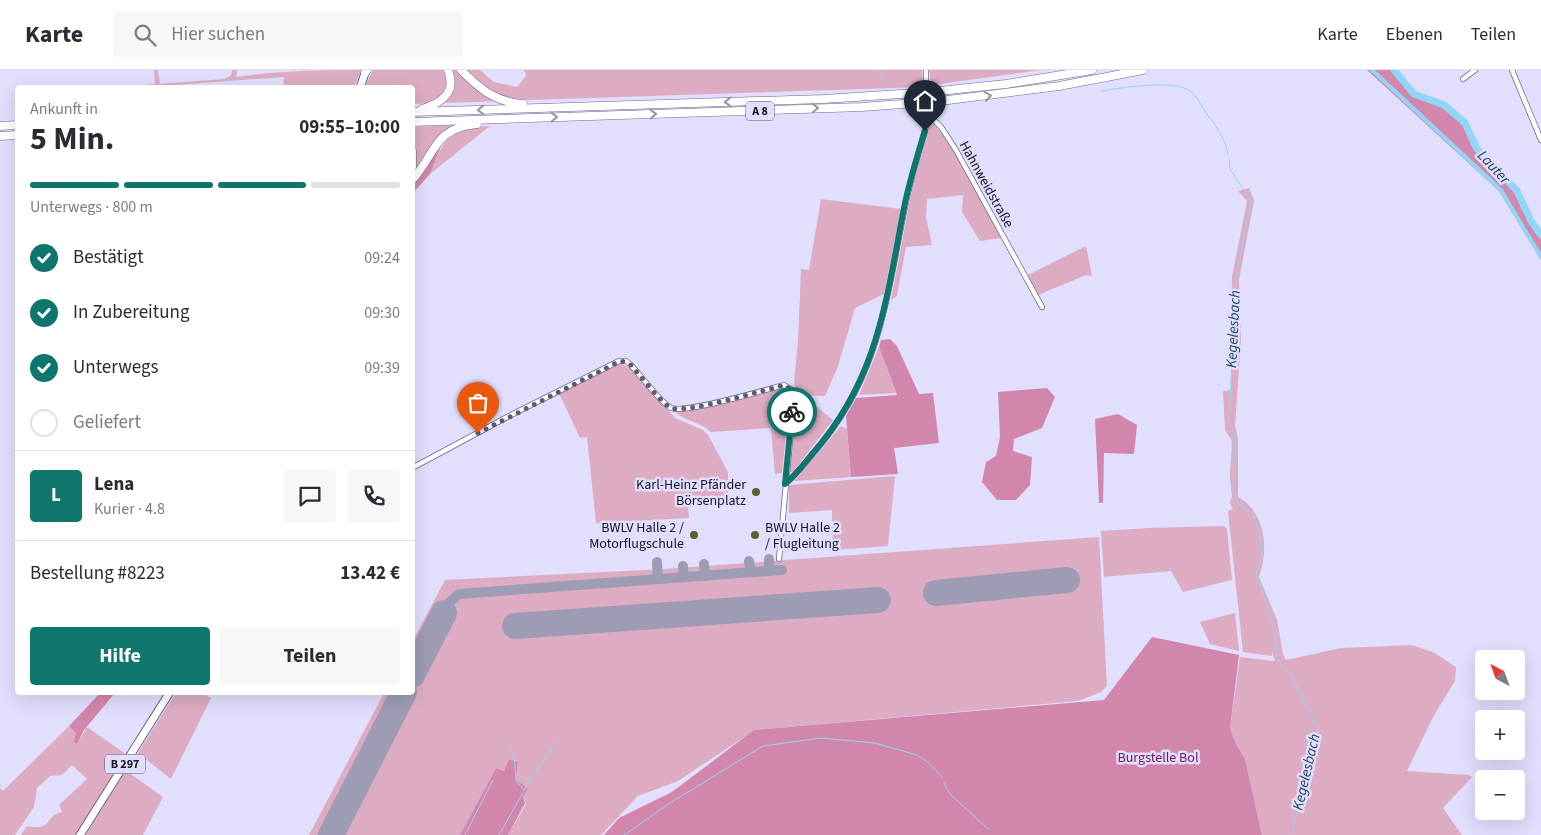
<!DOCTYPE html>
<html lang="de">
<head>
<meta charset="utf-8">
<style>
  :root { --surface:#fff; --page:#f7f7f7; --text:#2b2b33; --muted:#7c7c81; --line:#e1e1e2; --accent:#0f766e }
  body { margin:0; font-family:"Source Sans 3",sans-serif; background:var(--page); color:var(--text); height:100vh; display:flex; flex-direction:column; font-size:19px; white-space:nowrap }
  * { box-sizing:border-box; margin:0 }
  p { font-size:16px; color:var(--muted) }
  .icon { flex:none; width:28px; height:28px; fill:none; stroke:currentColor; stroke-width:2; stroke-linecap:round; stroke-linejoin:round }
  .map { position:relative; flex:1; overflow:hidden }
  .sheet { position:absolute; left:15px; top:15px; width:400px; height:610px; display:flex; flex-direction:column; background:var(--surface); border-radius:5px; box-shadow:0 5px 20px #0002 }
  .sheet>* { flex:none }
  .needle { width:32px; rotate:319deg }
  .fabs { position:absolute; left:1475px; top:580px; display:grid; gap:10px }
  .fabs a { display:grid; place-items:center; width:50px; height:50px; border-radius:5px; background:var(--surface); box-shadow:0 5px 20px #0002; font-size:25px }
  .pin { position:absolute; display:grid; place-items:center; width:42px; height:42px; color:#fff; margin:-51px -21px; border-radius:50% 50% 50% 0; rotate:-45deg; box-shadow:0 0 5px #0007 }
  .pin .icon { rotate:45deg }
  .courier { position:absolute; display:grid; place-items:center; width:50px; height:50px; margin:-25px; border:4px solid #0f766e; border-radius:50%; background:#fff; color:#222; box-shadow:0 1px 6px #0007 }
  .overview em { font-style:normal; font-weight:700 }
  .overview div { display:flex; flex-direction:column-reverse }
  .overview { display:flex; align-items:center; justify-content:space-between; height:85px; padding:0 15px }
  h1 { font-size:32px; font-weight:700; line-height:38px }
  .bar { display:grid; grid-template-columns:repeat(4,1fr); gap:8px 5px; align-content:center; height:60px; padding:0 15px }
  .bar i { height:6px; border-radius:4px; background:var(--line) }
  .bar .current { background:var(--accent) }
  .bar p { grid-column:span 4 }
  .line { display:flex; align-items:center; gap:12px; padding:0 15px; border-top:1px solid var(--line) }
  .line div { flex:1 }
  .round { display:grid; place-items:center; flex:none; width:52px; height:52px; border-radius:5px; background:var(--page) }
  ol { padding:0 15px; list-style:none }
  li { display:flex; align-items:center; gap:15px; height:55px }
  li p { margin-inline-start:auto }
  li .icon { padding:5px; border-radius:50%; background:var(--accent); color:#fff; stroke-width:4 }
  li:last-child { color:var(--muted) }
  li i { width:28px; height:28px; border:2px solid var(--line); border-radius:50% }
  .cta { display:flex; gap:10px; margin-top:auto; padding:10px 15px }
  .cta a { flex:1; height:58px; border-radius:5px; background:var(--accent); color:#fff; font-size:20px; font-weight:700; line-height:58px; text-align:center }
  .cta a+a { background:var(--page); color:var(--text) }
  header { display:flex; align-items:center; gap:30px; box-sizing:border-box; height:70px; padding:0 25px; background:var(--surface); border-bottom:1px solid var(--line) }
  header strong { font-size:24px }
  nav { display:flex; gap:28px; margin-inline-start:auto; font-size:18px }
  .search { width:350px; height:45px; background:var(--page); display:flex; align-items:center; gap:12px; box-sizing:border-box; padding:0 18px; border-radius:5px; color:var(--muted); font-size:19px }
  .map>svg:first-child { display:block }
  .green { fill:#ddacc2 }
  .forest { fill:#d386ab }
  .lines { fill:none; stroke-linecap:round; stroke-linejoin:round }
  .stream { stroke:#90d6f7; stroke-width:1 }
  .canal { stroke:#90d6f7; stroke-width:4 }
  .river { stroke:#90d6f7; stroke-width:7 }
  .taxiway { stroke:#9e9bb5; stroke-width:10 }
  .runway { stroke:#9e9bb5; stroke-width:26 }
  .minor-casing { stroke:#6d698b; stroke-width:6 }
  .primary-casing { stroke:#6d698b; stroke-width:9 }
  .motorway-casing { stroke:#6d698b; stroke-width:9 }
  .minor { stroke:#fff; stroke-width:4.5 }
  .primary { stroke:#fff; stroke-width:7 }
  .motorway { stroke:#fff; stroke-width:8 }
  .motorway-bridge-casing { stroke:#6d698b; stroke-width:9; stroke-linecap:butt }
  .motorway-bridge { stroke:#fff; stroke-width:8 }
  .oneway { stroke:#97969c }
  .done { stroke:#5e5b70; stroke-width:5; stroke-dasharray:0 9 }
  .route { stroke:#0f766e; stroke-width:6 }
  .poi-dot { fill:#5f602d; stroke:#e1defe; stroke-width:2 }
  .labels { text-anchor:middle; stroke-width:5; stroke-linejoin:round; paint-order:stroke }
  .shield { fill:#e1defe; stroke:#545165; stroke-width:1 }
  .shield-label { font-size:12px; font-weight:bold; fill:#171523 }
  .street-label { font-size:14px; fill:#171523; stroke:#e1defe }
  .poi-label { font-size:14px; fill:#171523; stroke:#e1defe; text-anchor:end }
  .park-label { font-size:14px; fill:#74194e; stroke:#e1defe }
  .water-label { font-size:15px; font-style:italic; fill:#1e4557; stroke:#e1defe }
</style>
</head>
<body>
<header>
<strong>Karte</strong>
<div class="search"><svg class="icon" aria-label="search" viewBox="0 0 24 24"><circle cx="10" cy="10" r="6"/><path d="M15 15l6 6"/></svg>Hier suchen</div>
<nav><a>Karte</a><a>Ebenen</a><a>Teilen</a></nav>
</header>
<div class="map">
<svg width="1541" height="765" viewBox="0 0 1541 765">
  <rect width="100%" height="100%" fill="#e1defe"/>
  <!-- green -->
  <g class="green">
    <path d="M154 0H158L160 14 224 9 231 6 232 0H237L236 7C278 1 318 0 361 0L354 17H283L284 7 145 17H118L155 14Z"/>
    <polygon points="373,0 480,0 494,12 517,17 526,6 524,0 922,0 923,17 413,34 412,18 365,18"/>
    <polygon points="929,0 1041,0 932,15"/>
    <path d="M930 51C957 74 984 135 1001 168L980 171 962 142 963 125 927 129 926 147 932 175 906 177 897 226 891 230 913 114Z"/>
    <polygon points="456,55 413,106 414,96 413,57"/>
    <path d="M490 56 430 104C445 66 448 59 490 56Z"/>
    <path d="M1249 118 1254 130 1239 210 1241 270 1235 356 1238 368V427C1266 442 1269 480 1259 507L1277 550 1283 584 1286 590 1341 578 1411 575 1433 582 1456 597 1455 611 1433 647 1407 701 1469 705 1472 707 1443 738 1462 765H1262L1245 689 1236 674 1230 658 1240 587 1275 591 1272 582V586L1243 582 1228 441 1233 439 1230 433 1232 426 1230 407 1232 371 1225 360 1223 321 1231 320 1232 207 1247 131 1238 121Z"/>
    <polygon points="821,129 901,139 884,224 855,238 838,296 825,326 797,325 794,311 798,271 801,199 809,200"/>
    <polygon points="1086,176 1092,206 1086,205 1038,225 1028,205"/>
    <polygon points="879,277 896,323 859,325"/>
    <polygon points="620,293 630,298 675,348 703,360 708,365 728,402 728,434 688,436 689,448 596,453 587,367 580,368 559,323 613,295"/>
    <path d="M783 318 788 321 790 326 782 403 775 404 771 358 711 362C701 352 686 352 675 342L701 338Z"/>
    <polygon points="795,337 817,337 833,350 793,402 788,402"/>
    <polygon points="841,356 847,359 851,407 794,411"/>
    <polygon points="895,406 888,476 833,480 832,440 789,443 789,415"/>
    <polygon points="1224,456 1227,459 1232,510 1183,522 1171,501 1104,507 1101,461 1148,458"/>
    <polygon points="1099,467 1107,616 1101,622 1078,631 755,660 678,711 638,726 601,765 508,765 526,734 523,727 528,718 516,710 518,692 509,689 504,701 496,698 460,765 309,765 384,623 412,622 413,570 445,510 665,499"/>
    <polygon points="1235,543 1239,581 1210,574 1200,552"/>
    <polygon points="176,623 203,623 211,628 171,709 138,683"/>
    <path d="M69 656 76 663 77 674 87 657 127 685 78 765H21L27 756C55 761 43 746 62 742L59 735 87 709 72 695 62 705 50 706 37 718 34 737 15 765H0V718L3 721Z"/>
    <polygon points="125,700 163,727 143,765 85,765"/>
  </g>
  <!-- forest -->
  <g class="forest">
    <polygon points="1367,0 1397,0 1415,23 1445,33 1466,52 1478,78 1518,119 1532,151 1541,163 1541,190 1499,121"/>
    <polygon points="441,76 430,104 413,123 412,115"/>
    <polygon points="890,269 897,276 919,324 933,323 939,373 894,378 898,404 851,407 846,346 856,328 897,325 879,277 881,270"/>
    <polygon points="1047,318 1055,327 1042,358 1014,369 1013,381 1032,387 1030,415 1016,430 997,430 982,412 986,392 996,386 1000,367 998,322"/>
    <polygon points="1118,344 1137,355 1134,384 1104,383 1103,433 1099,433 1095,349"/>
    <polygon points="1152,567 1239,585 1230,658 1236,674 1245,689 1262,765 604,765 619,748 672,722 754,660 1104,630"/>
    <polygon points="101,622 115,623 84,660 77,674 74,672 76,663 69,656"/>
    <polygon points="509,689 518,692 516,710 528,718 523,727 525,733 508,765 460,765 496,698 504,701"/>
  </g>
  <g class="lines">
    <!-- stream -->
    <g class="stream">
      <polyline points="880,0 886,14"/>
      <path d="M1101 21C1120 18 1174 9 1190 21 1197 26 1203 38 1208 46 1216 56 1226 70 1228 84"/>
      <polyline points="1229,89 1230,99 1251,131 1236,208 1229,352 1235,364 1233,419 1239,435"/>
      <polyline points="1240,435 1254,445 1259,463 1262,487 1256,504 1271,544 1278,586"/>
      <polyline points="1278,588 1280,593 1291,605 1318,660 1311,695 1291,765"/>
      <path d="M510 674C514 686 516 699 516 711L524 720"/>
      <polyline points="944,713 950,724 988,759"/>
      <polyline points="667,735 763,676 820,668 875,673 917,685 929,693 942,707"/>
      <polyline points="465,765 493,710"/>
      <polyline points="499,765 530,710 558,670"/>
      <polyline points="624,765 666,736"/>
    </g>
    <!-- canal -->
    <polyline class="canal" points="1372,0 1501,120 1541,187"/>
    <!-- river -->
    <polyline class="river" points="1394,0 1414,24 1444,35 1465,53 1477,79 1517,121 1531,151 1541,165"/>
    <!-- taxiway -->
    <g class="taxiway">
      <polyline points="769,489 770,501"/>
      <polyline points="749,491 751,502"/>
      <polyline points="657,492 658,509"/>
      <polyline points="704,494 705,506"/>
      <polyline points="683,496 684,507"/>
      <polyline points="444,543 450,532 459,524 782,500"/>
    </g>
    <!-- runway -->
    <g class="runway">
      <polyline points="936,523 1067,510"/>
      <polyline points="515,556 878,530"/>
      <polyline points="412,605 444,543"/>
      <polyline points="331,765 404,622"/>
    </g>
    <!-- minor casing -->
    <g class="minor-casing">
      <g id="minor">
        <polyline points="926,0 926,16 929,45 941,57 956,80 1042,237"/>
        <polyline points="1512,0 1541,70"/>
        <polyline points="1463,9 1475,0"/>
        <path d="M412 398 511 345 619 291H626L631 295C640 305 661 333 671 338 684 344 765 320 784 315L792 320 794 328 779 489"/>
        <path d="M785 414C796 405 806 392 816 380 880 306 886 229 905 137 911 106 921 75 929 45"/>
      </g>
    </g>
    <!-- primary casing -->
    <g class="primary-casing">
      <g id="primary">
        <polyline points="360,18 366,0"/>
        <polyline points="80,765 170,622"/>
      </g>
    </g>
    <!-- motorway casing -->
    <g class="motorway-casing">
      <g id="motorway">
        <path d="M461 0C480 19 495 32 523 34"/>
        <polyline points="365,3 367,0"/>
        <polyline points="939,21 1006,14 1092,0"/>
        <polyline points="940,31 1059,16 1143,0"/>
        <path d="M422 39C442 33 457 22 448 0"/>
        <polyline points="412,42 823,29 916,23"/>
        <polyline points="412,52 862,37 916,33"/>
        <polyline points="0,56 18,55"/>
        <polyline points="0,66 18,65"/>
        <polyline points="412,81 412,97"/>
        <path d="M412 110C436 84 433 58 477 54"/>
      </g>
    </g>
    <!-- minor -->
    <use href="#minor" class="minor"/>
    <!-- primary -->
    <use href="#primary" class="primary"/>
    <!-- motorway -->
    <use href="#motorway" class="motorway"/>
    <!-- motorway-bridge casing -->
    <g class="motorway-bridge-casing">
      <g id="motorway-bridge">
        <polyline points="916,23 939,21"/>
        <polyline points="916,33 940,31"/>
      </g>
    </g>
    <!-- motorway-bridge -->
    <use href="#motorway-bridge" class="motorway-bridge"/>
  </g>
  <!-- one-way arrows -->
  <defs><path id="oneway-chevron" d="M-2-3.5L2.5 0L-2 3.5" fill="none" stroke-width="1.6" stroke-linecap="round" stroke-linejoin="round" transform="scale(1.25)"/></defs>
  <g class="oneway">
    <use href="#oneway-chevron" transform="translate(988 26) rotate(-8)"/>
    <use href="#oneway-chevron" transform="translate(728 32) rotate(178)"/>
    <use href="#oneway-chevron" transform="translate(815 38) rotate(-2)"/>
    <use href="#oneway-chevron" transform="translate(481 40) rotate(178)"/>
    <use href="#oneway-chevron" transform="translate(653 44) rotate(-2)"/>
    <use href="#oneway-chevron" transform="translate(554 47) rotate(-1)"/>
  </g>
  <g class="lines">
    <!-- done -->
    <path class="done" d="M478 363 620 291 626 292 631 295C640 305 661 333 671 338 684 344 765 320 784 315L792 320V342"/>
    <!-- route -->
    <path class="route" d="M792 342 785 414C795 406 804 394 813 383 878 309 886 231 904 138 909 112 917 87 925 61"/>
  </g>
  <!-- markers -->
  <g class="poi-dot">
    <circle cx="756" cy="422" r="5"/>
    <circle cx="694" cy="465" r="5"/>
    <circle cx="755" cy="465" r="5"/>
  </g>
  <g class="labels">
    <!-- shield labels -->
    <g class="shield">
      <rect x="746" y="31.5" width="28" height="19" rx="4"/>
      <rect x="105" y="684.5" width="40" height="19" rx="4"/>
    </g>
    <g class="shield-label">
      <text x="760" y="45">A 8</text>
      <text x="125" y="698">B 297</text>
    </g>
    <!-- street labels -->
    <g class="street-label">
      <text transform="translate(987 114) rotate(61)" y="5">Hahnweidstraße</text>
    </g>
    <!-- poi labels -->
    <g class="poi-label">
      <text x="746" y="419">Karl-Heinz Pfänder<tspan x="746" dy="16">Börsenplatz</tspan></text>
      <text x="684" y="462">BWLV Halle 2 /<tspan x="684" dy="16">Motorflugschule</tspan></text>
      <text x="765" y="462" text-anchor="start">BWLV Halle 2<tspan x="765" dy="16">/ Flugleitung</tspan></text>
    </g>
    <!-- park labels -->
    <g class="park-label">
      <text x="1158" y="692">Burgstelle Bol</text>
    </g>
    <!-- water labels -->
    <g class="water-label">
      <text transform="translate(1494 97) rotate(47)" y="5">Lauter</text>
      <text transform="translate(1233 259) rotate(-87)" y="5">Kegelesbach</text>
      <text transform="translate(1306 702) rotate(-77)" y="5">Kegelesbach</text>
    </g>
  </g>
</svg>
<div class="fabs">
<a><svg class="needle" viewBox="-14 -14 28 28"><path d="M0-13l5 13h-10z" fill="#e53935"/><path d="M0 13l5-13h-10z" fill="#7c7c81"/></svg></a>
<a>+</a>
<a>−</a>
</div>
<div class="pin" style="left:478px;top:363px;background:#ea580c"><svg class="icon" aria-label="bag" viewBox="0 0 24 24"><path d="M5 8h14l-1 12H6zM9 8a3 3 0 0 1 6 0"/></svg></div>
<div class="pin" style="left:925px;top:61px;background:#1f2937"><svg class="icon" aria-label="home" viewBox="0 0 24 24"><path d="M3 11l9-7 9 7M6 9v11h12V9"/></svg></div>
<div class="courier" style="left:792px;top:342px"><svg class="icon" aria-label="bike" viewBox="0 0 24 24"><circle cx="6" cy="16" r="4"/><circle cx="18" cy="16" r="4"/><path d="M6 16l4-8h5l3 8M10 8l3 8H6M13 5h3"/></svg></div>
<section class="sheet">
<div class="overview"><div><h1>5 Min.</h1><p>Ankunft in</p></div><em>09:55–10:00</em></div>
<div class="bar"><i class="current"></i><i class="current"></i><i class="current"></i><i></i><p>Unterwegs · 800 m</p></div>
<ol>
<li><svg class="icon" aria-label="check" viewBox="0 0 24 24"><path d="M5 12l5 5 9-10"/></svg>Bestätigt<p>09:24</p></li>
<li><svg class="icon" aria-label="check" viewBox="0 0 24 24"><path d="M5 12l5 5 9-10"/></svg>In Zubereitung<p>09:30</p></li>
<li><svg class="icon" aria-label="check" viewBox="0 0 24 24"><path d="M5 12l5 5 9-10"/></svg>Unterwegs<p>09:39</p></li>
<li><i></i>Geliefert</li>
</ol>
<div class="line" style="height:90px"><b class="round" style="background:var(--accent);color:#fff">L</b><div><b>Lena</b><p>Kurier · 4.8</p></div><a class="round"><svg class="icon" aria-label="chat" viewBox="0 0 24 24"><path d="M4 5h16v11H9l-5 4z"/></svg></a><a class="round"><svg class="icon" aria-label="phone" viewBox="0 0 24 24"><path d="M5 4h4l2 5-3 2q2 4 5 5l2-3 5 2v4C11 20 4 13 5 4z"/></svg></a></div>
<div class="line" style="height:65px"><div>Bestellung #8223</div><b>13.42 €</b></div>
<div class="cta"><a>Hilfe</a><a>Teilen</a></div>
</section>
</div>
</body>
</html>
